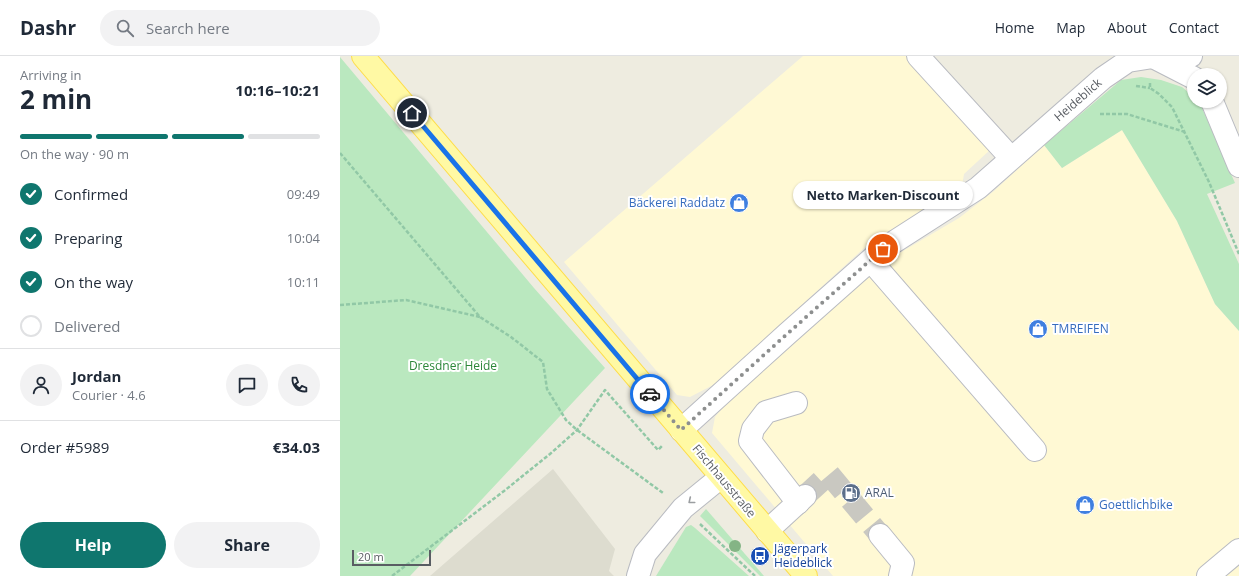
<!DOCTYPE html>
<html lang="en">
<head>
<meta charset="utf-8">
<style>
  :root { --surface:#fff; --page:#f2f2f3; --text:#1f2937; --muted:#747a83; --line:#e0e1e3; --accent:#0f766e }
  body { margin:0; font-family:"Open Sans",sans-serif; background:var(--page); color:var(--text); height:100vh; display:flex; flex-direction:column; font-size:15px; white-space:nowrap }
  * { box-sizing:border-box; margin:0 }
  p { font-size:13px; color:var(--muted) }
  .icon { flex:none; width:22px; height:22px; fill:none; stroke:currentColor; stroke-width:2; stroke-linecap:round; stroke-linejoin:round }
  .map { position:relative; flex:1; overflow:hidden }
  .side { display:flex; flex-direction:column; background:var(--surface); width:340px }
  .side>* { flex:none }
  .fabs { position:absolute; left:847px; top:12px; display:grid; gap:8px }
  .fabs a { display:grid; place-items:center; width:40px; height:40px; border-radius:50%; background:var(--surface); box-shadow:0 1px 3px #0004; font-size:20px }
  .scale { position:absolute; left:12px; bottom:10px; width:79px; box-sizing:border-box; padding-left:4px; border:2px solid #595d63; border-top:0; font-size:11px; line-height:14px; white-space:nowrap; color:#595d63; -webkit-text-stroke:3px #fff; paint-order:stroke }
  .pin { position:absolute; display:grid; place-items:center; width:34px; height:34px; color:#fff; margin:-17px; border:2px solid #fff; border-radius:50%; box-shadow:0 1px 4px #0007 }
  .courier { position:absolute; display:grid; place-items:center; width:40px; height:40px; margin:-20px; border:3px solid #1a73e8; border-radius:50%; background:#fff; color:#222; box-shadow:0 1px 5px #0007 }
  .bubble { position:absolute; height:28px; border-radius:14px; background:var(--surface); box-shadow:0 1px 3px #0004; font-size:13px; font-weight:700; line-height:28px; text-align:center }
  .summary em { font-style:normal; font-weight:700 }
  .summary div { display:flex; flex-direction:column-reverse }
  .summary { display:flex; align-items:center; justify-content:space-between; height:68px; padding:0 20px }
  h1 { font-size:26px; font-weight:700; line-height:30px }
  .bar { display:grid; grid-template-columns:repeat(4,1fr); gap:6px 4px; align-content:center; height:48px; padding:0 20px }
  .bar i { height:5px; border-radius:3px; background:var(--line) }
  .bar .selected { background:var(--accent) }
  .bar p { grid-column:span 4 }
  .line { display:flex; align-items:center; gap:10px; padding:0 20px; border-top:1px solid var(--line) }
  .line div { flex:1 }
  .round { display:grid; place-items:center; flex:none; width:42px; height:42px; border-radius:21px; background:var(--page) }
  ol { padding:0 20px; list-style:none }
  li { display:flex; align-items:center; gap:12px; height:44px }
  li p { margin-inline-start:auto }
  li .icon { padding:4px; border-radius:50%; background:var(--accent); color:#fff; stroke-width:4 }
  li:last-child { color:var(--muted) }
  li i { width:22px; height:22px; border:2px solid var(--line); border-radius:50% }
  .primary-button { display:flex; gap:8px; margin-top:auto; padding:8px 20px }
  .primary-button a { flex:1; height:46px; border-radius:24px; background:var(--accent); color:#fff; font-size:16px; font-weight:700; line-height:46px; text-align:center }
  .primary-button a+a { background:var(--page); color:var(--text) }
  header { display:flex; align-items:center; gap:24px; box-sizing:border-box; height:56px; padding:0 20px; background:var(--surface); border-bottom:1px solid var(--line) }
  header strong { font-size:19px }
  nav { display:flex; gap:22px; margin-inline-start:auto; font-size:14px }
  .search { width:280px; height:36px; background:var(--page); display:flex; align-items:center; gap:10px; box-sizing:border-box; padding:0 14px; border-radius:22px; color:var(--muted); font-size:15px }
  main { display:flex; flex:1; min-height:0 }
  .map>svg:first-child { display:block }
  .commercial { fill:#fff9d4 }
  .education { fill:#dddccf }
  .green { fill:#bae8bf }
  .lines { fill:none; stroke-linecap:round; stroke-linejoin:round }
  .minor-tunnel { stroke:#c9c8c1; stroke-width:22; stroke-dasharray:22 11; stroke-linecap:butt }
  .minor-casing { stroke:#b9bbc1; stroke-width:24 }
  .major-casing { stroke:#fedd49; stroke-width:24 }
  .path { stroke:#91c8a6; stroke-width:2.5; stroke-dasharray:4 2; stroke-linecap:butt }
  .minor { stroke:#fff; stroke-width:22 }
  .major { stroke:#fff9a4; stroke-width:22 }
  .tree { fill:#84b485 }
  .oneway { stroke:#9b9ea1 }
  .done { stroke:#8d8f8f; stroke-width:4; stroke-dasharray:0 7.2 }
  .route { stroke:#1a73e8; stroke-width:5 }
  .labels { text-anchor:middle; stroke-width:4; stroke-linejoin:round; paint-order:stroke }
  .street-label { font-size:12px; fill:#595d63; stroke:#fff }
  .shop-label { font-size:12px; fill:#366cbe; stroke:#fff; text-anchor:start }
  .park-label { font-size:12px; fill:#2d873a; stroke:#fff }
  .service-label { font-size:12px; fill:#4e5e75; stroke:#fff; text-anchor:start }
  .transit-label { font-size:12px; fill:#164399; stroke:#fff; text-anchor:start }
</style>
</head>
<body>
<header>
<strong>Dashr</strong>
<div class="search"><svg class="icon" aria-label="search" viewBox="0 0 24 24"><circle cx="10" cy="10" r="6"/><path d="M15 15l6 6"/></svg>Search here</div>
<nav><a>Home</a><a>Map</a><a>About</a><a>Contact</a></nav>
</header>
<main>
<section class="side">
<div class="summary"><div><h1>2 min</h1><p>Arriving in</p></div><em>10:16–10:21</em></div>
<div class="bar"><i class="selected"></i><i class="selected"></i><i class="selected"></i><i></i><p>On the way · 90 m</p></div>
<ol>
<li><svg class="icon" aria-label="check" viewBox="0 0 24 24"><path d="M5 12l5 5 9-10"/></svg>Confirmed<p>09:49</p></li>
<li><svg class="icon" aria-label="check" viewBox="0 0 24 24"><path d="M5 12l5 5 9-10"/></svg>Preparing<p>10:04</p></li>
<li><svg class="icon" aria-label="check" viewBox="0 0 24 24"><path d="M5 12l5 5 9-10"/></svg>On the way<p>10:11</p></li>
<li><i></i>Delivered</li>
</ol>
<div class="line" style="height:72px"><a class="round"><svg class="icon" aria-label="person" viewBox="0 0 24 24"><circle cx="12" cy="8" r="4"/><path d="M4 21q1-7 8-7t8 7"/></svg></a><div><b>Jordan</b><p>Courier · 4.6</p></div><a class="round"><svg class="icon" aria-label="chat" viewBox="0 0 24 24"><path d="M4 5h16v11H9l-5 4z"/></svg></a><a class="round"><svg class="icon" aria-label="phone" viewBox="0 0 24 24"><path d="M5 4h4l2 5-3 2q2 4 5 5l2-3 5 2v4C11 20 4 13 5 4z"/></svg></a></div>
<div class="line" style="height:52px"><div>Order #5989</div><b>€34.03</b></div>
<div class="primary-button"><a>Help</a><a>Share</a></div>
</section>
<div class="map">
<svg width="899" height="520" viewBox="0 0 899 520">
  <rect width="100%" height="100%" fill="#eeece0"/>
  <!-- commercial -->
  <g class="commercial">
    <polygon points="463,0 567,0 651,93 624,118 622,130 592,152 534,183 375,328 350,341 337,339 224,206"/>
    <polygon points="782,74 837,165 875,248 899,275 899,520 493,520 372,377 375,361 388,345 546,205 619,162 654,135 704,89 722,112"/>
  </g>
  <!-- education -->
  <polygon class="education" points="213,413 275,493 269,515 274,520 90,520"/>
  <!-- green -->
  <g class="green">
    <polygon points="0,1 194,232 265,312 70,520 0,520"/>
    <polygon points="801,21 821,24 842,31 854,41 854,45 859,45 895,127 867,138 899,208 899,275 875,248 837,165 782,74 722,112 704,89 781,24"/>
    <polygon points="366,453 424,520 420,520 360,460"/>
    <polygon points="351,469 355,472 409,520 316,520 346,471"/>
  </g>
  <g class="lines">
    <!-- minor-tunnel -->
    <polyline class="minor-tunnel" points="465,440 489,418 540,479"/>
    <!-- minor casing -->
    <g class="minor-casing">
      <g id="minor">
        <polyline points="578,0 671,102"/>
        <polyline points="813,1 854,22"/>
        <polyline points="830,9 851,0"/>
        <polyline points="872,45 899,110"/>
        <polyline points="531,205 695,394"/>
        <polyline points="456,347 426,356 413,373 410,385 458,447"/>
        <polyline points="341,374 447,278 543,193 638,132 763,22 788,5 813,1"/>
        <polyline points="427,475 465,440"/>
        <polyline points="540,479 563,507 560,520"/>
        <polyline points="298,520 305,498 343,452 381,421"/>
        <polyline points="868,520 899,494"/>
      </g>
    </g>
    <!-- major casing -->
    <g class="major-casing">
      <polyline id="major" points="23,0 466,520"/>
    </g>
    <!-- path -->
    <g class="path">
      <polyline points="810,27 810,32 819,38 832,51 869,126 899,198"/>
      <polyline points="796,30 810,32"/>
      <polyline points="760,58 787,58 845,76"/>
      <polyline points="0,97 140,261 171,281 203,306 207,333 226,364 237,374 323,437"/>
      <polyline points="0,249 66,244 140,261"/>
      <polyline points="360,468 415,520"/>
      <polyline points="52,520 164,435 210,398 237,374 265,334 318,394 322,390"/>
    </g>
    <!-- minor -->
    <use href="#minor" class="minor"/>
    <!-- major -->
    <use href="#major" class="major"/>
  </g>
  <!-- trees -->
  <circle class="tree" cx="395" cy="490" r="6"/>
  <!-- one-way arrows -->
  <defs><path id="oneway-chevron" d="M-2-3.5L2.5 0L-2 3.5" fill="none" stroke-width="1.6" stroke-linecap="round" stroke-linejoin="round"/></defs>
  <use class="oneway" href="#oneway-chevron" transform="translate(351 445) rotate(141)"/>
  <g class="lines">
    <!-- done -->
    <polyline class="done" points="310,338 341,374 447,278 543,193"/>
    <!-- route -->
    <polyline class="route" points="72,57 310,338"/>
  </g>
  <!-- icons -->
  <defs>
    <g id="shop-disc" transform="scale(1)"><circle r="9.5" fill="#3f7fe0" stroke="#fff"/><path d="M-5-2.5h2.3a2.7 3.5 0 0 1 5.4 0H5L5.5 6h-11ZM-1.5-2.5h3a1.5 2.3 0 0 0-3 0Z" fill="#fff"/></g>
    <g id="fuel-disc" transform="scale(1)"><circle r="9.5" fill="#5c6f8a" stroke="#fff"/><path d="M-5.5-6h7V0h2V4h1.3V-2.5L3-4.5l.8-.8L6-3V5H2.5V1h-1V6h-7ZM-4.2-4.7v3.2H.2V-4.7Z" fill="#fff"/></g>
    <g id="bus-disc" transform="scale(1)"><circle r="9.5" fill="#1a4fb4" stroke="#fff"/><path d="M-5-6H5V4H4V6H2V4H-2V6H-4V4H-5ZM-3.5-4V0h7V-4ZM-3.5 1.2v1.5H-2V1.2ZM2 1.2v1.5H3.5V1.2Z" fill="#fff"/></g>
  </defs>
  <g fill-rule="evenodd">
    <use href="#shop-disc" x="399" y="147"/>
    <use href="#shop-disc" x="698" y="273"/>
    <use href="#fuel-disc" x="511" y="437"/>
    <use href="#shop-disc" x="745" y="449"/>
    <use href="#bus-disc" x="420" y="500"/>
  </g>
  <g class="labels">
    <!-- street labels -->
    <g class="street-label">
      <text transform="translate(738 44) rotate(-41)" y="4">Heideblick</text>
      <text transform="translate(384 425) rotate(50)" y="4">Fischhausstraße</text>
    </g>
    <!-- shop labels -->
    <g class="shop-label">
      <text x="385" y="151" text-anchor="end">Bäckerei Raddatz</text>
      <text x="712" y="277">TMREIFEN</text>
      <text x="759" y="453">Goettlichbike</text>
    </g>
    <!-- park labels -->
    <g class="park-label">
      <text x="113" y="314">Dresdner Heide</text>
    </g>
    <!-- service labels -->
    <g class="service-label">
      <text x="525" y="441">ARAL</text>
    </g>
    <!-- transit labels -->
    <g class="transit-label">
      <text x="434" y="497">Jägerpark<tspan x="434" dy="14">Heideblick</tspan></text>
    </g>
  </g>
</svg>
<div class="fabs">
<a><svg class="icon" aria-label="layers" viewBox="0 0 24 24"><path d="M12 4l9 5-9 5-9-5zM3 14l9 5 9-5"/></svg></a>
</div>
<div class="scale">20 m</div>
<div class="pin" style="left:543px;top:193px;background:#ea580c"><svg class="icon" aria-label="bag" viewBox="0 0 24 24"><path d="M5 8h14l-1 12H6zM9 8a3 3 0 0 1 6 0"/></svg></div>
<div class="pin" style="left:72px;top:57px;background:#1f2937"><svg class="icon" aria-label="home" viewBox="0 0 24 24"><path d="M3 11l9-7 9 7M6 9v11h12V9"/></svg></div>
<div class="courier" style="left:310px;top:338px"><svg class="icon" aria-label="car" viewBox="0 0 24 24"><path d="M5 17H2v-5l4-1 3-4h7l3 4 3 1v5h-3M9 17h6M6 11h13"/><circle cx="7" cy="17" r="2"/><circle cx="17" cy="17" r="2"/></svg></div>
<div class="bubble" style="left:453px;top:125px;width:180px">Netto Marken-Discount</div>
</div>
</main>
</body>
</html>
